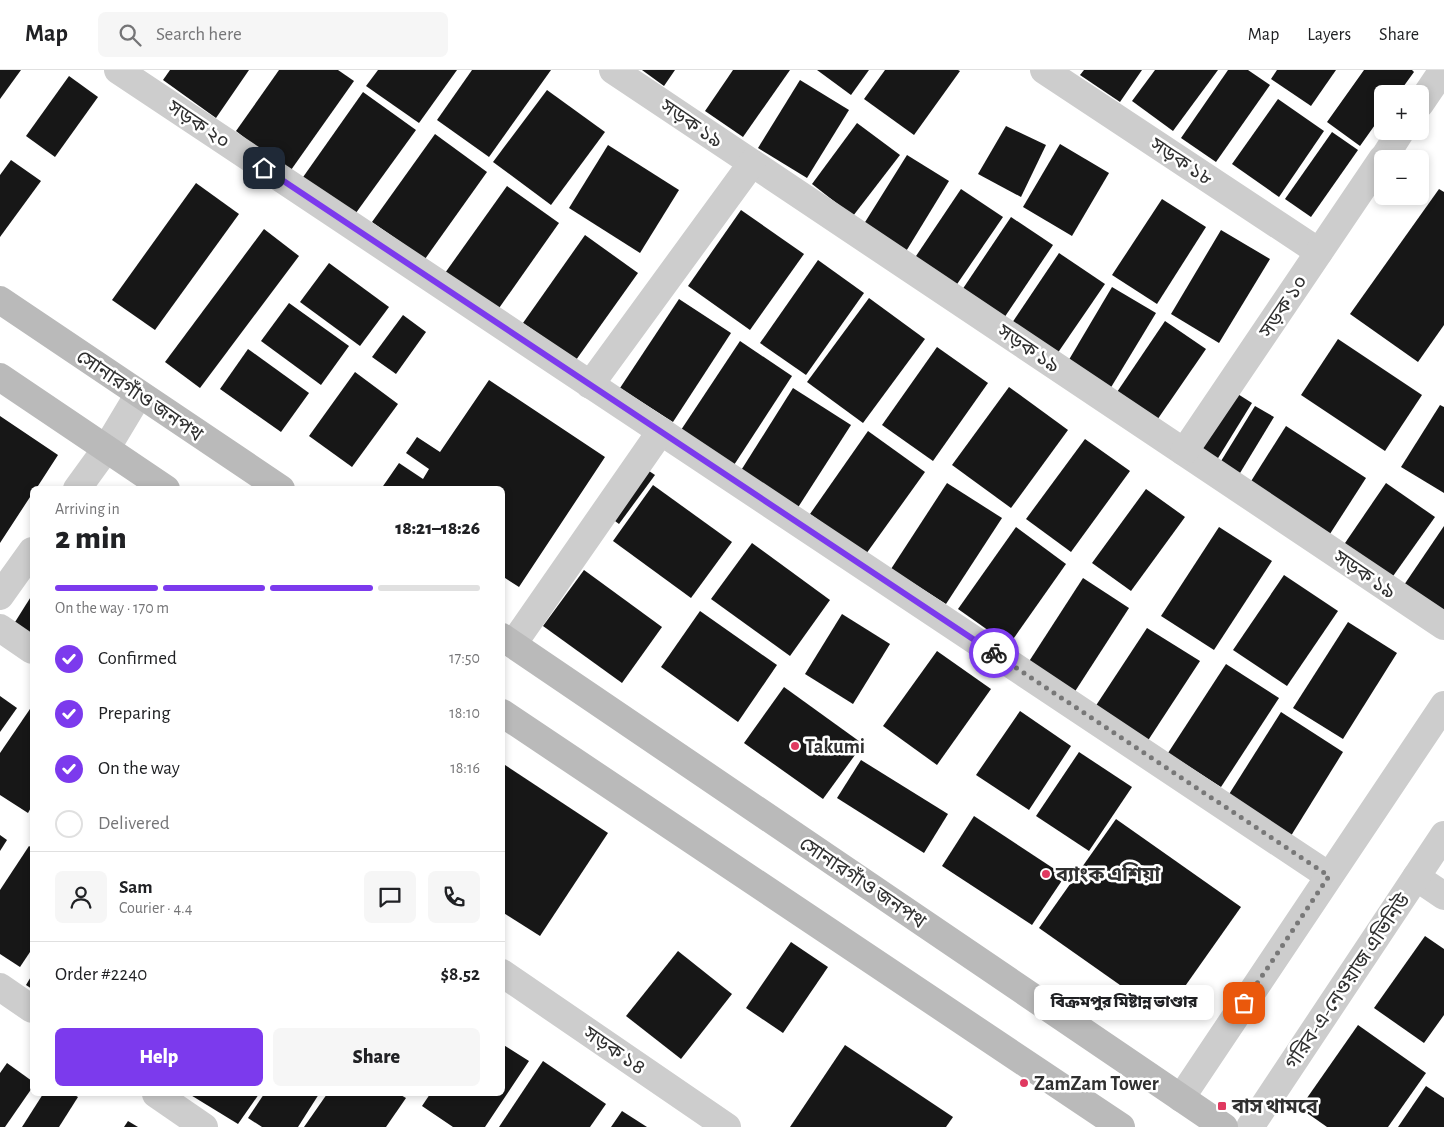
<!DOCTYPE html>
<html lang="en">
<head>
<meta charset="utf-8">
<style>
  :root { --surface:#fff; --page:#f6f6f6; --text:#202124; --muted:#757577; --line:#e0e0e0; --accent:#7c3aed }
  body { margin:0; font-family:"Alegreya Sans","Noto Sans Bengali",sans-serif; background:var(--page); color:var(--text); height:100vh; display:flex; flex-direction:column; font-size:19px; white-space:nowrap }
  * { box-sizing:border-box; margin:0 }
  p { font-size:16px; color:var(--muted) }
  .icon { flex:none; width:28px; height:28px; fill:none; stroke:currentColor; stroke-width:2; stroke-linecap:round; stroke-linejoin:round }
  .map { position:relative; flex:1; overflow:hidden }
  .panel { position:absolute; left:30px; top:416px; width:475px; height:610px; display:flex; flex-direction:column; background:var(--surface); border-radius:8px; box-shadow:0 2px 8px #0003 }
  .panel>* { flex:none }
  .controls { position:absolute; left:1374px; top:15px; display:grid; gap:10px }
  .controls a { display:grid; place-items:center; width:55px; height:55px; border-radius:8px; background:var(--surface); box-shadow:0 2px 8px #0003; font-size:25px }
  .pin { position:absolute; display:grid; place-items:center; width:42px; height:42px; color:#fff; margin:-21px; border-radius:10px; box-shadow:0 2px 8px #0006 }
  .courier { position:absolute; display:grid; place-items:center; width:50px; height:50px; margin:-25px; border:4px solid #7c3aed; border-radius:50%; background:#fff; color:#222; box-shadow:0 1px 6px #0007 }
  .bubble { position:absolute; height:35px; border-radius:8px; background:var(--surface); box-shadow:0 2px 8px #0003; font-size:16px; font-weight:800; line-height:35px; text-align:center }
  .headline em { font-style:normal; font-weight:800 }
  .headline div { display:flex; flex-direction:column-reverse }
  .headline { display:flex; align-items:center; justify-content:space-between; height:85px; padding:0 25px }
  h1 { font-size:32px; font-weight:800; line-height:38px }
  .bar { display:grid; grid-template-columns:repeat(4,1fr); gap:8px 5px; align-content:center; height:60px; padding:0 25px }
  .bar i { height:6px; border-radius:4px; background:var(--line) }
  .bar .current { background:var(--accent) }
  .bar p { grid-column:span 4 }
  .line { display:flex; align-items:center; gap:12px; padding:0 25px; border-top:1px solid var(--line) }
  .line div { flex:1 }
  .round { display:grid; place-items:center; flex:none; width:52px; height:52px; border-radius:8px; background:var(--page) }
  ol { padding:0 25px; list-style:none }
  li { display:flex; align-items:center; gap:15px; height:55px }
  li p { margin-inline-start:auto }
  li .icon { padding:5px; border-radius:50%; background:var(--accent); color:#fff; stroke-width:4 }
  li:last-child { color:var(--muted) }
  li i { width:28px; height:28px; border:2px solid var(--line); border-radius:50% }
  .button { display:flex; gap:10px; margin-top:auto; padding:10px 25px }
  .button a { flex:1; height:58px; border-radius:8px; background:var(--accent); color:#fff; font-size:20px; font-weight:800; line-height:58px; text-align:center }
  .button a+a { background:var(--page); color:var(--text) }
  header { display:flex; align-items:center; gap:30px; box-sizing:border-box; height:70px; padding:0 25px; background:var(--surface); border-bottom:1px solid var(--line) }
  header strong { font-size:24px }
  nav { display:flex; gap:28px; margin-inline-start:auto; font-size:18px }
  .search { width:350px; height:45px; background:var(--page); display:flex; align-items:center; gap:12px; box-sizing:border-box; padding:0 18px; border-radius:8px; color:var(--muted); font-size:19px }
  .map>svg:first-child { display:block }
  .building { fill:#171717 }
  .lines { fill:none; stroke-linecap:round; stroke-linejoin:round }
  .minor { stroke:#cdcdcd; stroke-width:28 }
  .tertiary { stroke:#cdcdcd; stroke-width:28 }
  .secondary { stroke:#bababa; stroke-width:28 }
  .done { stroke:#787878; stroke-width:5; stroke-dasharray:0 9 }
  .route { stroke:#7c3aed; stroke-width:6 }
  .poi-dot { fill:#e03960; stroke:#fff; stroke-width:2 }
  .labels { text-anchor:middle; stroke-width:5; stroke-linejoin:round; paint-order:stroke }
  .street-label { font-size:20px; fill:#303030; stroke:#fff }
  .poi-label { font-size:20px; font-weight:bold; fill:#303030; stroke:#fff; text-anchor:start }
</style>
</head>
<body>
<header>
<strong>Map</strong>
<div class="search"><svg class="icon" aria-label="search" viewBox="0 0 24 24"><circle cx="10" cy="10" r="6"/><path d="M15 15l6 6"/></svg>Search here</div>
<nav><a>Map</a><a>Layers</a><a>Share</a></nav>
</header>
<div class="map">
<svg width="1444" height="1057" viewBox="0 0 1444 1057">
  <rect width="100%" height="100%" fill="#fff"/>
  <!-- building -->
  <g class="building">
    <polygon points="0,0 21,0 0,29"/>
    <polygon points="170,0 249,0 216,48 163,10"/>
    <polygon points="279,0 338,0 354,11 291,100 260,80 236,61"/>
    <polygon points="378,0 457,0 419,53 366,16"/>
    <polygon points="472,0 551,0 489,87 437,50"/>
    <polygon points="642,0 675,0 664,16"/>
    <polygon points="733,0 790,0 743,67 705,41"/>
    <polygon points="817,0 869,0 851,25"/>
    <polygon points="885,0 958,0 960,1 914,65 864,29"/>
    <polygon points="1084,0 1142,0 1120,32 1080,5"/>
    <polygon points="1155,0 1218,0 1173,61 1132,31"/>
    <polygon points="1228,0 1248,0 1270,15 1216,92 1181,68"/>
    <polygon points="1277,0 1336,0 1311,36 1271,9"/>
    <polygon points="1364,0 1412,0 1414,2 1398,24 1382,24 1382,45 1360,76 1327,52"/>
    <polygon points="69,6 98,27 55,87 26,66"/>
    <polygon points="800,10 849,40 807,108 758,78"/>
    <polygon points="547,20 605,62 551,135 493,92"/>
    <polygon points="363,22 416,60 353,147 301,110"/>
    <polygon points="1278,29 1324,61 1279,127 1232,94"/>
    <polygon points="857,53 900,85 853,146 812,114"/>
    <polygon points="1006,56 1046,75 1021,127 978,104"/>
    <polygon points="1332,62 1358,80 1311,147 1285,129"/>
    <polygon points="435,64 487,102 425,189 372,152"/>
    <polygon points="1060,74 1109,103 1072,166 1023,137"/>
    <polygon points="608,75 679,120 640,183 569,138"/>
    <polygon points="907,85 949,111 905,183 862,157"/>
    <polygon points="11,90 41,111 0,167 0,105"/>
    <polygon points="196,113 239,144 155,260 112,230"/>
    <polygon points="507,116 559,153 497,241 445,203"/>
    <polygon points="961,119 1003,147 951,223 910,195"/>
    <polygon points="1439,119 1444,122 1444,255 1418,292 1350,244"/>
    <polygon points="1162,129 1206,157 1157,234 1112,205"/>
    <polygon points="741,140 804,184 750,260 688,216"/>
    <polygon points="1011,147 1053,175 1002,251 960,223"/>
    <polygon points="264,159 299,186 200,318 165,292"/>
    <polygon points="1221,160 1270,189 1219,273 1171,244"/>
    <polygon points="585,165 638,203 576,290 523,253"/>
    <polygon points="1059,183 1105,214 1057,284 1012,253"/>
    <polygon points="818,190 864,223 806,305 760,273"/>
    <polygon points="329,193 389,237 360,276 300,232"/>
    <polygon points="1112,217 1156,243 1110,319 1067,293"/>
    <polygon points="869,228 925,269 863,353 807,312"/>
    <polygon points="679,229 731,263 673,352 620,318"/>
    <polygon points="289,233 349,276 321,315 261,271"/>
    <polygon points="403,245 426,262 396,304 372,287"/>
    <polygon points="1165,251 1206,279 1155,353 1115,325"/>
    <polygon points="1338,269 1422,325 1385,381 1301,325"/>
    <polygon points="740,271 792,306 734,395 681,360"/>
    <polygon points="937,277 988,313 933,391 882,355"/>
    <polygon points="248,279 309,323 281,362 220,319"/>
    <polygon points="355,302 398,334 352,397 309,366"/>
    <polygon points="489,310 605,387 519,517 502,506 502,419 381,419 399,393 423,409 429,399 406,383 417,367 440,382"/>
    <polygon points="1009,317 1068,360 1011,438 952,395"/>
    <polygon points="793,318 851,355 797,439 740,402"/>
    <polygon points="1233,321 1252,333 1215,393 1196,381"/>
    <polygon points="1440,335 1444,337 1444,423 1401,397"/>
    <polygon points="1255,336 1274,347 1237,408 1218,396"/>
    <polygon points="0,346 58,385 36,419 32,419 32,424 0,473"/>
    <polygon points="1286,356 1366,408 1328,467 1248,416"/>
    <polygon points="868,361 925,402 866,484 810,444"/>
    <polygon points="1085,369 1130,401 1071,482 1026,449"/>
    <polygon points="643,397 655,405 619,454 607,445"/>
    <polygon points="947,413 1002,448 946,534 891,499"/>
    <polygon points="1386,413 1435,447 1391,509 1343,476"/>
    <polygon points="653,415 732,472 691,528 613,471"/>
    <polygon points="1146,419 1185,447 1131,521 1092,493"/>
    <polygon points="1444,456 1444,543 1404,515"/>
    <polygon points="1016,457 1066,494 1009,575 958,539"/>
    <polygon points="1219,457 1272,491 1214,580 1161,546"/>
    <polygon points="752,473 830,530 790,586 711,529"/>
    <polygon points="584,500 662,557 622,613 543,556"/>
    <polygon points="1284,505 1338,541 1287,616 1233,580"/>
    <polygon points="1083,508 1129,538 1074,623 1028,593"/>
    <polygon points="32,525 32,574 10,560"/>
    <polygon points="700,541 777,595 738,652 661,597"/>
    <polygon points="842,544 890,574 853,634 805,604"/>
    <polygon points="1348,552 1397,583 1343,669 1293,638"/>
    <polygon points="1147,558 1200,591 1147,672 1095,637"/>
    <polygon points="937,581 991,619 937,695 883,656"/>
    <polygon points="1226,594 1279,628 1221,717 1168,683"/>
    <polygon points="784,617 863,674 823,729 744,673"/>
    <polygon points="0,626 17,638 0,662"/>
    <polygon points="32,636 32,736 28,743 0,725 0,683"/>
    <polygon points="1020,641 1071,676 1029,740 976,705"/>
    <polygon points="1281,642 1343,682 1289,769 1226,729"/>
    <polygon points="1079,682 1132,717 1089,781 1036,746"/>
    <polygon points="861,690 948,744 924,783 837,728"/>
    <polygon points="502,693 608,763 540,866 502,842"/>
    <polygon points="974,746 1065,806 1032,855 942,796"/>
    <polygon points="1116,749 1241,837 1164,946 1039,858"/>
    <polygon points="0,765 7,770 0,781"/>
    <polygon points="29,776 32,778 32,879 20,897 0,884 0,820"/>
    <polygon points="1425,866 1444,879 1444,945 1424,973 1374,938"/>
    <polygon points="791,872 828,897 783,963 746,938"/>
    <polygon points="678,881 732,924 681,989 626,946"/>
    <polygon points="32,905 32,919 26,915"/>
    <polygon points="1358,955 1426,1003 1388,1057 1327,1057 1300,1038"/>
    <polygon points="502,974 529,991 485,1057 453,1057 422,1036 430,1024 502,1024"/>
    <polygon points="845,975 953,1047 946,1057 790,1057"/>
    <polygon points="543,991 606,1034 590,1057 499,1057"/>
    <polygon points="7,993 32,1011 32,1018 5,1057 0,1057 0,1003"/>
    <polygon points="1426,1016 1444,1028 1444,1057 1398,1057"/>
    <polygon points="43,1024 73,1024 78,1027 59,1057 22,1057"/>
    <polygon points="189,1024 259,1024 238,1054"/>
    <polygon points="264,1024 319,1024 298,1057 262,1057 248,1048"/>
    <polygon points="327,1024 399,1024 406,1028 386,1057 304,1057"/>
    <polygon points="622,1041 647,1057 611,1057"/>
    <polygon points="128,1051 138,1057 124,1057"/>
  </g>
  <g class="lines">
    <!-- minor -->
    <g class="minor">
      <polyline points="118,0 1329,806"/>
      <polyline points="613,0 1444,556"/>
      <polyline points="1044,0 1319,182"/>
      <polyline points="1420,34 1443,0"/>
      <polyline points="1383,89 1401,61"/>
      <polyline points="590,315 752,93"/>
      <polyline points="1184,382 1382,89"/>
      <polyline points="77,419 106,379 139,324"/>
      <polyline points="0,526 32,481"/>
      <polyline points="0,558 32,580"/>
      <polyline points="513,574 661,361"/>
      <polyline points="1416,807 1444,826"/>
      <polyline points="502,903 727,1057"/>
      <polyline points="0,917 32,939"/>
      <polyline points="156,1024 204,1057"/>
    </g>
    <!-- tertiary -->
    <g class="tertiary">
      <polyline points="1181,1028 1444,635"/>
      <polyline points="1250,1057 1444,765"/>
    </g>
    <!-- secondary -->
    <g class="secondary">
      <polyline points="0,230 281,419"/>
      <polyline points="0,307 166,419"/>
      <polyline points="502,567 1224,1057"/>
      <polyline points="502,643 1121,1057"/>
    </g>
  </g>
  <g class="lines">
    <!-- done -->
    <polyline class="done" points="994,583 1329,806 1244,933"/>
    <!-- route -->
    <polyline class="route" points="264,98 994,583"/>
  </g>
  <!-- markers -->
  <g class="poi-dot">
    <circle cx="795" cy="676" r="5"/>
    <circle cx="1046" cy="804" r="5"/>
    <circle cx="1024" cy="1013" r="5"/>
    <rect x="1217" y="1031" width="10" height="10" rx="2.5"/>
  </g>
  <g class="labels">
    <!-- street labels -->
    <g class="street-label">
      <text transform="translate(692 53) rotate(34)" y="7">সড়ক ১৯</text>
      <text transform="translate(199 54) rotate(34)" y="7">সড়ক ২০</text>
      <text transform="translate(1182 91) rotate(33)" y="7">সড়ক ১৮</text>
      <text transform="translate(1283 236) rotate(-56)" y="7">সড়ক ১০</text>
      <text transform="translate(1029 278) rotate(34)" y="7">সড়ক ১৯</text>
      <text transform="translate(140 325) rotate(34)" y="7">সোনারগাঁও জনপথ</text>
      <text transform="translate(1365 504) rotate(34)" y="7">সড়ক ১৯</text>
      <text transform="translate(863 812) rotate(34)" y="7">সোনারগাঁও জনপথ</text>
      <text transform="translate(1347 911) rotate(-56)" y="7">গরিব-এ-নেওয়াজ এভিনিউ</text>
      <text transform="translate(615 980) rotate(34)" y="7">সড়ক ১৪</text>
    </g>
    <!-- poi labels -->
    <g class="poi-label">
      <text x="805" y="683">Takumi</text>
      <text x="1056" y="811">ব্যাংক এশিয়া</text>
      <text x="1034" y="1020">ZamZam Tower</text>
      <text x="1232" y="1043">বাস থামবে</text>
    </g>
  </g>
</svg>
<div class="controls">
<a>+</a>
<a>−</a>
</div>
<div class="pin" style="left:1244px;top:933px;background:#ea580c"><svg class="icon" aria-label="bag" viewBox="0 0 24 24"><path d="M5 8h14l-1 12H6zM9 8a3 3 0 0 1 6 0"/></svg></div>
<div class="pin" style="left:264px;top:98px;background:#1f2937"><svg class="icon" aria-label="home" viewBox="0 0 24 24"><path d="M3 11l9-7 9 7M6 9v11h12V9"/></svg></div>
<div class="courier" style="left:994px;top:583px"><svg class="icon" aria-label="bike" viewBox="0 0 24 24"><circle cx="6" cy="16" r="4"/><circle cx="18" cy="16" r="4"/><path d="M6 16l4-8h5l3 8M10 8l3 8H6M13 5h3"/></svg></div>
<div class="bubble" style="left:1034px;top:915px;width:180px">বিক্রমপুর মিষ্টান্ন ভাণ্ডার</div>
<section class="panel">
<div class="headline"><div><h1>2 min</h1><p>Arriving in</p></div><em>18:21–18:26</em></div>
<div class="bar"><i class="current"></i><i class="current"></i><i class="current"></i><i></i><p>On the way · 170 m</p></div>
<ol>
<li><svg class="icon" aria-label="check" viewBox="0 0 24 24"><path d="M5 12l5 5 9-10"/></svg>Confirmed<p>17:50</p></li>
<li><svg class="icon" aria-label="check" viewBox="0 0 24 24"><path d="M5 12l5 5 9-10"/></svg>Preparing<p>18:10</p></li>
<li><svg class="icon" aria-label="check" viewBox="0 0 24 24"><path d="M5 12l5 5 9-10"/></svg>On the way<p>18:16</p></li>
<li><i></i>Delivered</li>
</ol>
<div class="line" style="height:90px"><a class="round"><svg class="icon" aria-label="person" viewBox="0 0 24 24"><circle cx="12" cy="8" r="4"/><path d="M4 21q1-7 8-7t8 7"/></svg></a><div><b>Sam</b><p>Courier · 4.4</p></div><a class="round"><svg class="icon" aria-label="chat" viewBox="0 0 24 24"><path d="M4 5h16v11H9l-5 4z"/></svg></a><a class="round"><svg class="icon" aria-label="phone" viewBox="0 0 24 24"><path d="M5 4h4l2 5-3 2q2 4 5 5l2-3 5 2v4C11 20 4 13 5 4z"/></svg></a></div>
<div class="line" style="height:65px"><div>Order #2240</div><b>$8.52</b></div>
<div class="button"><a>Help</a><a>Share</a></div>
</section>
</div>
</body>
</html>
